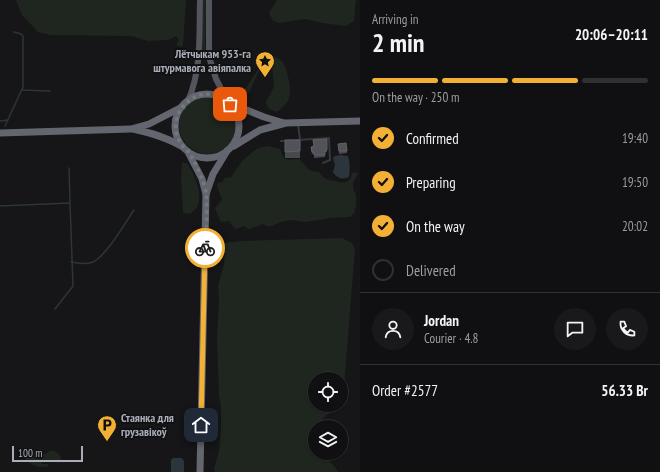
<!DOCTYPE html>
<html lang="en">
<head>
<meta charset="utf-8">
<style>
  :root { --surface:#101012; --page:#19191b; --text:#f1f3f6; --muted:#9c9d9f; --line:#303032; --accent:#f2b134 }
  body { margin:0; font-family:"PT Sans Narrow",sans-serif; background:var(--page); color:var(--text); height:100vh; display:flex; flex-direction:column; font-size:15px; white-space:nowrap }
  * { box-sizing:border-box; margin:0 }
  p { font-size:13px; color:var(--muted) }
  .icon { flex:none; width:22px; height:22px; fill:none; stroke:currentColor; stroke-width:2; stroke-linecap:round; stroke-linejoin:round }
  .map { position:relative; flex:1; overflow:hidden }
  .panel { display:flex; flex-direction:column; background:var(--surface); width:300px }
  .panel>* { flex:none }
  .controls { position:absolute; left:308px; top:372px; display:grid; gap:8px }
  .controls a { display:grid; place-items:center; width:40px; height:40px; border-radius:50%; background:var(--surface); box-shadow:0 1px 3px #0004,0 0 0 1px var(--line); font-size:20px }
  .scale { position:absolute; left:12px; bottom:10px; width:71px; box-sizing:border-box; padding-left:4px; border:2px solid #a8adb8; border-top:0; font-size:11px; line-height:14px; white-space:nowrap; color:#a8adb8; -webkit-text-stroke:3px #111113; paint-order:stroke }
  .pin { position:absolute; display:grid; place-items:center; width:34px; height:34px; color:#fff; margin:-17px; border-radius:8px; box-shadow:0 2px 6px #0006 }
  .courier { position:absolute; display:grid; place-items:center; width:40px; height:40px; margin:-20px; border:3px solid #f2b134; border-radius:50%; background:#fff; color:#222; box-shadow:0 1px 5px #0007 }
  .head em { font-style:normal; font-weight:700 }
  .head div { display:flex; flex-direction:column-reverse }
  .head { display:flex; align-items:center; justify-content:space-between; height:68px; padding:0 12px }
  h1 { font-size:26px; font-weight:700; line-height:30px }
  .bar { display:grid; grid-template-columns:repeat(4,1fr); gap:6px 4px; align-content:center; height:48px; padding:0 12px }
  .bar i { height:5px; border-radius:3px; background:var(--line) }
  .bar .selected { background:var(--accent) }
  .bar p { grid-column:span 4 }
  .line { display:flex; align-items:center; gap:10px; padding:0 12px; border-top:1px solid var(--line) }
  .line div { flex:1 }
  .round { display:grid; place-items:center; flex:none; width:42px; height:42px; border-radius:21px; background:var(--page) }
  ol { padding:0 12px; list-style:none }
  li { display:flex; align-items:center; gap:12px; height:44px }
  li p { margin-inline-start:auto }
  li .icon { padding:4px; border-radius:50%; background:var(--accent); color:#111; stroke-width:4 }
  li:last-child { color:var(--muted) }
  li i { width:22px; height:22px; border:2px solid var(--line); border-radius:50% }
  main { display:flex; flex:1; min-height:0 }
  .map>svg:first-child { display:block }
  .green { fill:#1e261f }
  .water { fill:#2c353c }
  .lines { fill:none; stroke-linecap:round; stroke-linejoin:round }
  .stream { stroke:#2c353c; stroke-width:1.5 }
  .lane { stroke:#37383d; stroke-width:2 }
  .primary { stroke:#53555c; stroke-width:6 }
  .highway { stroke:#63666e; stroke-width:7 }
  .wall { fill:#47494d }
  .building { fill:#525359; stroke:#5f6168 }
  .done { stroke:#757880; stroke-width:4; stroke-dasharray:0 7.2 }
  .route { stroke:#f2b134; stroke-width:5 }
  .labels { text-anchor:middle; stroke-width:4; stroke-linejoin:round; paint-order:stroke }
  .poi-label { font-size:12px; font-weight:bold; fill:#a8adb8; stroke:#111113; text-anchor:end }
</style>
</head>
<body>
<main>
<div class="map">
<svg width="360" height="472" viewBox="0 0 360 472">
  <rect width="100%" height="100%" fill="#161618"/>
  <!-- green -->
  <g class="green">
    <polygon points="16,0 186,0 183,45 181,47 177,45 177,43 179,40 176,36 168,40 148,41 131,36 50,35 38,32 22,15"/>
    <polygon points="203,0 206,0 205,56 202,56"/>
    <polygon points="277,0 356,0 354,21 346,26 322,23 305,19 279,23 273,21 269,13"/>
    <path d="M272 56C275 57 279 58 281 60 287 66 292 89 289 98 288 103 281 109 277 112L269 109 267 106 266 102 274 87 272 65H266L259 71 249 93 246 92 245 89 264 61 267 57Z"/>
    <circle cx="208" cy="125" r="29"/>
    <path d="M268 146 280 149C285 162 286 160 299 159 308 167 306 171 319 172 324 179 327 180 335 181 344 183 350 184 352 173L356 172 358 174 353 183V188L356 195V206L354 213 350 217 330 218 306 222 290 220 281 222 272 226H267L263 224 249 229 244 226 235 229 229 221 223 222 220 221 215 208 222 200 217 186 218 183 222 182 225 178 231 177 243 160 254 151 258 148Z"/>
    <path d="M182 163H187C194 173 204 195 197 207 196 210 192 212 190 214L183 213 181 179Z"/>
    <path d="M342 238 352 243 355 249 343 399 341 402V379H315V405H339C332 413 320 417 317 427H315V453H324C328 461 334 464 338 472H215L214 469 219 451 221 425V407L219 396 217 340 219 299 218 286 224 264 225 243 241 241Z"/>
    <path d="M49 451C56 450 61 455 62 461L58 463 52 460H42L41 462 42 464H48V466C41 469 30 465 25 459L27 455C33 451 39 452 46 454Z"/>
  </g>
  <!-- water -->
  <g class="water">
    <path d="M340 155 348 156C350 161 350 171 349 177 343 180 336 178 333 172L335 165 333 158 335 156Z"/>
    <polygon points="173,458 182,458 184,461 184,472 171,472 171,460"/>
  </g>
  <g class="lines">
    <!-- stream -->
    <g class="stream">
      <polyline points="22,90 50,91"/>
      <polyline points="0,121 8,120"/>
      <polyline points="5,126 23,87 23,36 21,34 14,32"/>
      <polyline points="69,168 70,203"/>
      <polyline points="0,206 70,203 73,286 55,309"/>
      <path d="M71 262C78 263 86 265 93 262 106 256 125 223 134 210"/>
    </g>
    <!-- lane -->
    <g class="lane">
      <polyline points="298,124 300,139"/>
      <polyline points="281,141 329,138 330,160 323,163"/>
    </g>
    <!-- primary -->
    <g class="primary">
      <polyline points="209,0 209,57 216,79 228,102"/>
      <path d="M188 101C202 69 199 34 200 0"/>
    </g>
    <!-- highway -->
    <g class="highway">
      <circle cx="207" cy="126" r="32"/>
      <polyline points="232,104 264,117 284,123"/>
      <path d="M133 129C151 133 166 137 181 146"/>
      <polyline points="0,133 131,129 149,124 182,107"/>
      <polyline points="234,146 260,130 286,123 360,121"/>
      <polyline points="188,152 202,179 206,194"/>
      <polyline points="200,472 206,194 213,174 227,151"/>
    </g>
  </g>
  <!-- wall -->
  <g class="wall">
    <polygon points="327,139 327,152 325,152 325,157 314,158 314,154 312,154 311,149 313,146"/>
    <rect x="285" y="140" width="15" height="18"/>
    <polygon points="346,143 347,153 339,154 338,144"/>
  </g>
  <!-- building -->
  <g class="building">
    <polygon points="327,139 327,150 325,150 325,155 314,155 314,152 312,152 311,147 314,146 313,140"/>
    <polygon points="285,140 300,140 300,151 285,152"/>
    <polygon points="346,143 347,151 339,151 338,144"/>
  </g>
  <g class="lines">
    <!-- done -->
    <path class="done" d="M205 248C206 232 208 208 206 193 205 183 194 160 188 151 185 148 182 146 180 142 173 131 175 115 184 105 189 99 197 95 205 94 214 94 223 98 230 104"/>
    <!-- route -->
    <polyline class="route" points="201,425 205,248"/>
  </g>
  <!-- icons -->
  <defs>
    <g id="sight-pin" transform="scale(1)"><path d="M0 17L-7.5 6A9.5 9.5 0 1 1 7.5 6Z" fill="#f2b134" stroke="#111113"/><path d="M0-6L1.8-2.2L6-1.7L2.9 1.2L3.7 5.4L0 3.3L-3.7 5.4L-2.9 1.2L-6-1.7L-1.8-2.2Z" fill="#111"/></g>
    <g id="parking-pin" transform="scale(1)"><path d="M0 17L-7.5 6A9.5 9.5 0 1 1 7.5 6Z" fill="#f2b134" stroke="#111113"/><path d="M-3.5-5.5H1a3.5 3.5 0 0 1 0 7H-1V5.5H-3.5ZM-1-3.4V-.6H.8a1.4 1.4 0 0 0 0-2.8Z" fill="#111"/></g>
  </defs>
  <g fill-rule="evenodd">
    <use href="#sight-pin" x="265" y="61"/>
    <use href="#parking-pin" x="107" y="425"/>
  </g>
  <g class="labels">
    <!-- poi labels -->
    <g class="poi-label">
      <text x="251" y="58">Лётчыкам 953-га<tspan x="251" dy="14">штурмавога авіяпалка</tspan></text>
      <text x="121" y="422" text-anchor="start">Стаянка для<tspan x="121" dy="14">грузавікоў</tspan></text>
    </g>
  </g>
</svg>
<div class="controls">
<a><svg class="icon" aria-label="locate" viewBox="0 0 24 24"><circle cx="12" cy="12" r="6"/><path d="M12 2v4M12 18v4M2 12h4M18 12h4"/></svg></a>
<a><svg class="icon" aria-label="layers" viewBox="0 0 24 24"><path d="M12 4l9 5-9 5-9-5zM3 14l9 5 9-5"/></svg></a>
</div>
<div class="scale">100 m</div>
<div class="pin" style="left:230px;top:104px;background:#ea580c"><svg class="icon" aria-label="bag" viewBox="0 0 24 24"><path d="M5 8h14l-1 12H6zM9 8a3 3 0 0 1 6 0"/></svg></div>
<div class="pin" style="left:201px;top:425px;background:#1f2937"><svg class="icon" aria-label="home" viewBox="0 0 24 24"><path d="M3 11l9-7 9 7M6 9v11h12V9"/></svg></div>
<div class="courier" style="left:205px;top:248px"><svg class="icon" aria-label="bike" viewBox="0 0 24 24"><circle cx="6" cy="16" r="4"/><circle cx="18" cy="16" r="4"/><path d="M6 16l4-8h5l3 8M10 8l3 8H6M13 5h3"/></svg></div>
</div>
<section class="panel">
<div class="head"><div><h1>2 min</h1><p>Arriving in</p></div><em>20:06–20:11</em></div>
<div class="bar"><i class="selected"></i><i class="selected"></i><i class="selected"></i><i></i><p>On the way · 250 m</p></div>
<ol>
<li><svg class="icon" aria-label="check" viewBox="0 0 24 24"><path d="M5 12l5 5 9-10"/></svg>Confirmed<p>19:40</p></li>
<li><svg class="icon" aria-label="check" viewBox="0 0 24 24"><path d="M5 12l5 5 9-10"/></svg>Preparing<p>19:50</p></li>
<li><svg class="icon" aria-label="check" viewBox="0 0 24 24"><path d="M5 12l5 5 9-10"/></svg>On the way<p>20:02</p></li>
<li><i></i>Delivered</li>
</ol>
<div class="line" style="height:72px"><a class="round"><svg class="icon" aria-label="person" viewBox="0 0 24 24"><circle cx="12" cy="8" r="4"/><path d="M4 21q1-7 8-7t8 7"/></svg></a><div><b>Jordan</b><p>Courier · 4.8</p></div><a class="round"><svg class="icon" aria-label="chat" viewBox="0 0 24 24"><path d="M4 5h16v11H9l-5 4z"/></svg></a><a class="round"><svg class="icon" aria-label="phone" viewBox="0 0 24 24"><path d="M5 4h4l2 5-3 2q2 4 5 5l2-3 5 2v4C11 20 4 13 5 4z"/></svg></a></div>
<div class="line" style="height:52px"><div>Order #2577</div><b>56.33 Br</b></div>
</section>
</main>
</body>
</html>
